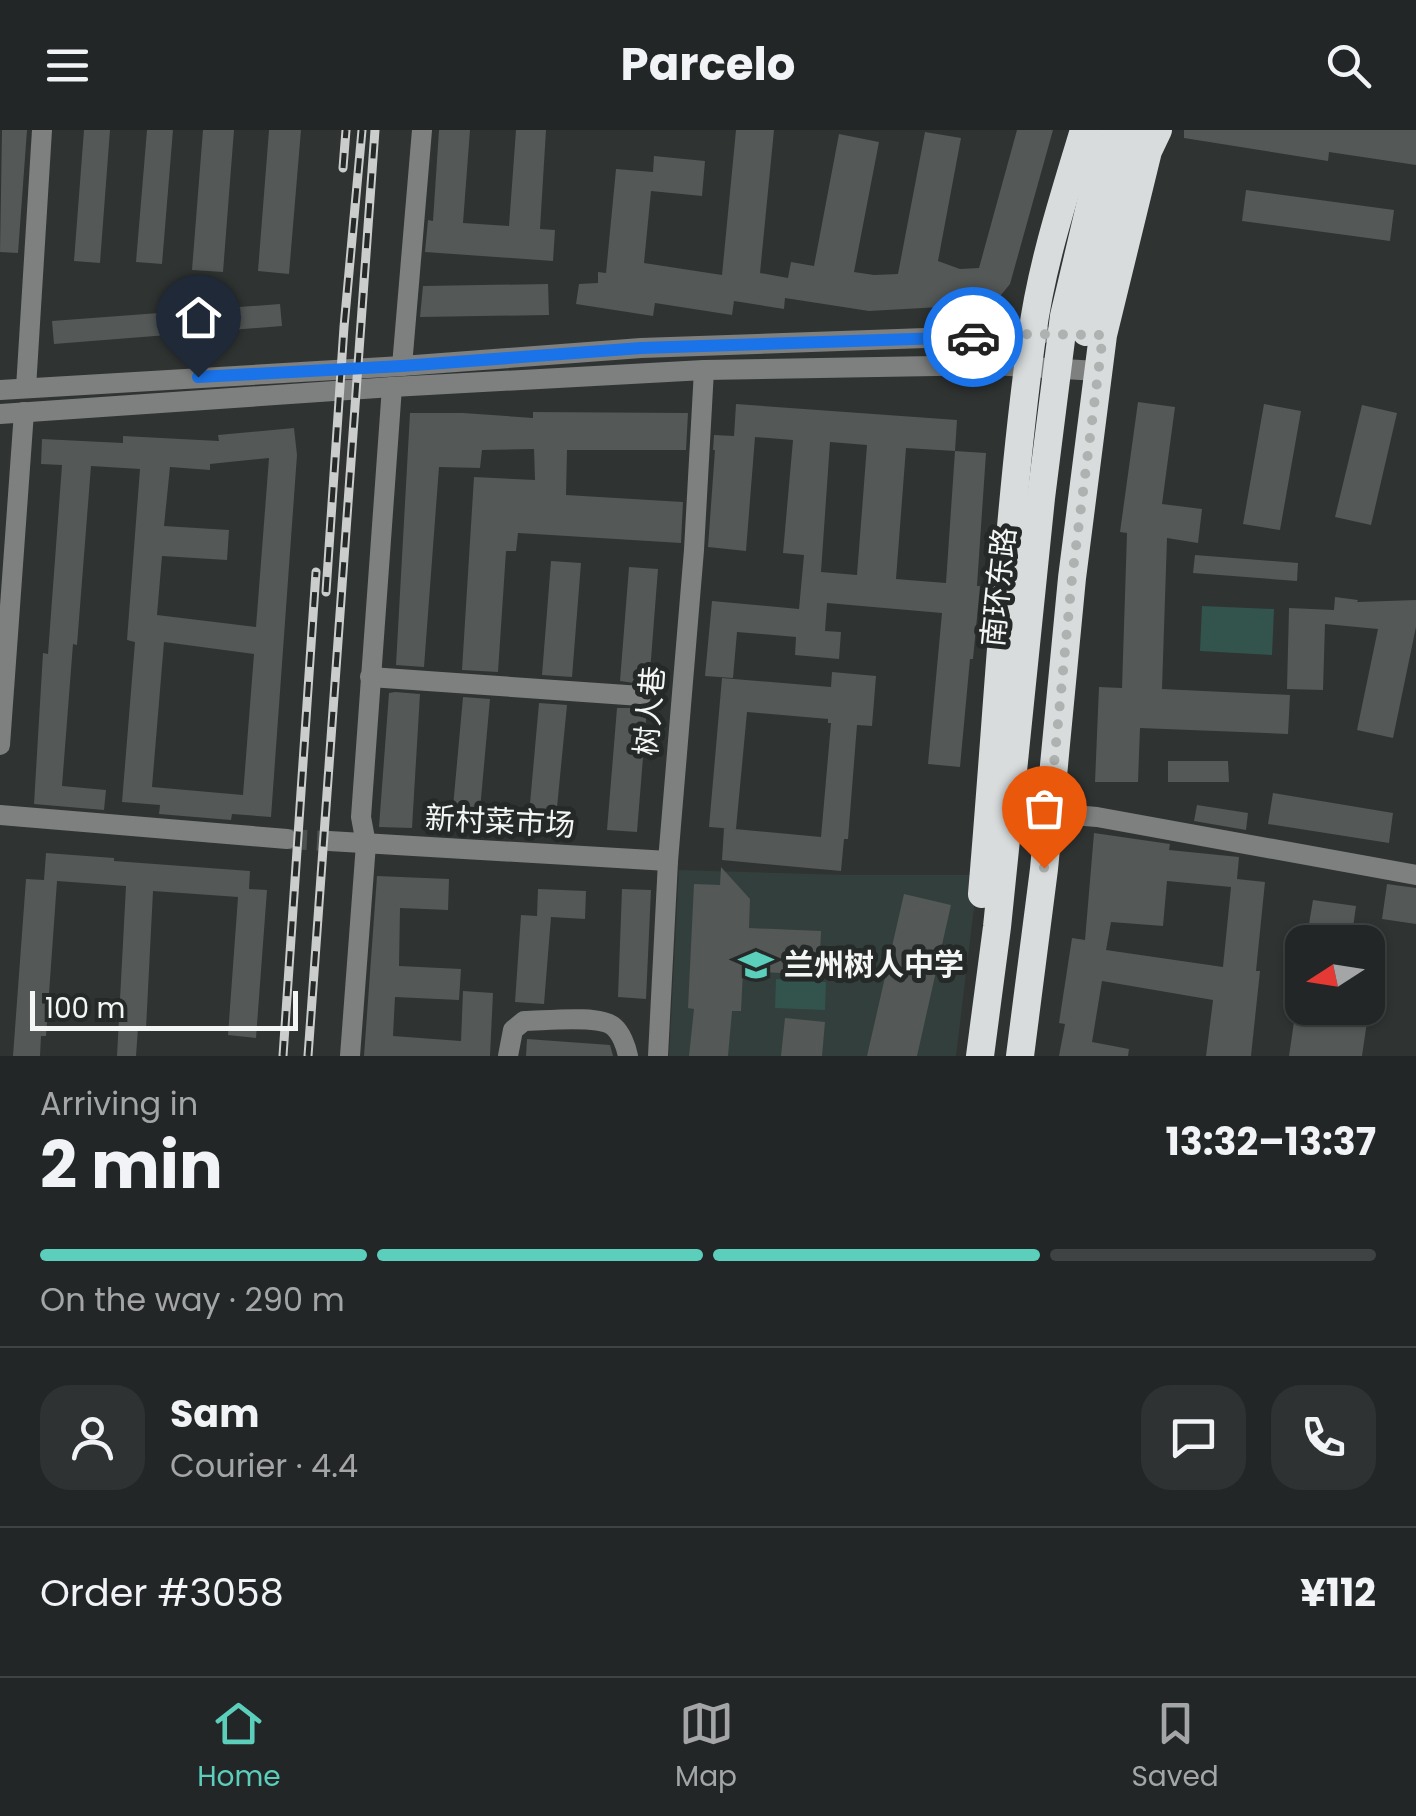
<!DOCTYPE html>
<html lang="en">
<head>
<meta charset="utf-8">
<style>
  :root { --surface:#232626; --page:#2f3232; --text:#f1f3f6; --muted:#a3a5a7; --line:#404343; --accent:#5bcebc }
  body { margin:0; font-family:Poppins,"Noto Sans SC",sans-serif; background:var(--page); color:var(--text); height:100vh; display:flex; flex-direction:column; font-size:38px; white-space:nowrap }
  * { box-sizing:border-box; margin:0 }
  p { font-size:32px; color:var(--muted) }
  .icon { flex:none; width:55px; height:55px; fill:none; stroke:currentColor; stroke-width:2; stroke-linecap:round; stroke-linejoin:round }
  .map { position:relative; height:926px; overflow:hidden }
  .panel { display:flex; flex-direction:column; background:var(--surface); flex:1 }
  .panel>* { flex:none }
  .needle { width:65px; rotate:258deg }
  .tools { position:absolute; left:1285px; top:795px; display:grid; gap:20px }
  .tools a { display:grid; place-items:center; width:100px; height:100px; border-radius:20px; background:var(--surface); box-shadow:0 2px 8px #0004,0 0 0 2px var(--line); font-size:50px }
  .scale { position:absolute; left:30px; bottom:25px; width:268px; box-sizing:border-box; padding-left:10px; border:5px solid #f3f6f5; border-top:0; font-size:28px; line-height:35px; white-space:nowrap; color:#f3f6f5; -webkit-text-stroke:8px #252928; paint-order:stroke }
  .pin { position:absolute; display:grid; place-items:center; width:85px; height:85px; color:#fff; margin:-102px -42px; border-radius:50% 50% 50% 0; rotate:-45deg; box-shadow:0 0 10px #0007 }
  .pin .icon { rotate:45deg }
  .courier { position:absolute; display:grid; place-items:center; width:100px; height:100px; margin:-50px; border:8px solid #1a73e8; border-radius:50%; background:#fff; color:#222; box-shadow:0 2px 12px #0007 }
  .summary em { font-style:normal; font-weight:700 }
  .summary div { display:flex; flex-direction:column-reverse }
  .summary { display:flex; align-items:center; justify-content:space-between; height:170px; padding:0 40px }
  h1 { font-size:65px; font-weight:700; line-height:75px }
  .bar { display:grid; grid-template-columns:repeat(4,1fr); gap:15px 10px; align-content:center; height:120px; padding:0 40px }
  .bar i { height:12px; border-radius:8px; background:var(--line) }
  .bar .selected { background:var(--accent) }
  .bar p { grid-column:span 4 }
  .line { display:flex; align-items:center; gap:25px; padding:0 40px; border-top:2px solid var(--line) }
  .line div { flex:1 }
  .round { display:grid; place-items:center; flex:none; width:105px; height:105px; border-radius:30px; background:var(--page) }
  header { display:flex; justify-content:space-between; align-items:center; height:130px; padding:0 40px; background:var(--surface); font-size:45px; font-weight:700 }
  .tabs { display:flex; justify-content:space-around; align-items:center; height:140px; border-top:2px solid var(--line); background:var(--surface); font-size:28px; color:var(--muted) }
  .tabs a { display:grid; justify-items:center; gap:5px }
  .tabs .selected { color:var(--accent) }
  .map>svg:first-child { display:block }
  .built { fill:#333f3c }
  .green { fill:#33534d }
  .building { fill:#545857; fill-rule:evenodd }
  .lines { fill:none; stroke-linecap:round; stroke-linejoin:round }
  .minor-tunnel { stroke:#4c504f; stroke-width:20; stroke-dasharray:20 10; stroke-linecap:butt }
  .minor { stroke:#7e807f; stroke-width:20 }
  .tertiary { stroke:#7e807f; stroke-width:20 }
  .trunk { stroke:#d8dcdc; stroke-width:28 }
  .rail-casing { stroke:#cacdcc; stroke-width:9 }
  .rail { stroke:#252928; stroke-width:5; stroke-dasharray:15; stroke-linecap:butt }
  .done { stroke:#aeb2b1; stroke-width:10; stroke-dasharray:0 18 }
  .route { stroke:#1a73e8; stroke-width:12 }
  .labels { text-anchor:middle; stroke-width:10; stroke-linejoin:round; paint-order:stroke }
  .street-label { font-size:30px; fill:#f3f6f5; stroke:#252928 }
  .poi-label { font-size:30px; font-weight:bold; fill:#f3f6f5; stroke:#252928; text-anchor:start }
</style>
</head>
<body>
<header><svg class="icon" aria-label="menu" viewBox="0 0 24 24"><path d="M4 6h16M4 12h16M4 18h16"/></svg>Parcelo<svg class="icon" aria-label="search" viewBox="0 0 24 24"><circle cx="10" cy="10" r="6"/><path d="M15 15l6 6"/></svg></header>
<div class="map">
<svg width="1416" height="926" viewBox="0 0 1416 926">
  <rect width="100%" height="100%" fill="#2f3332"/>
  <!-- built -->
  <polygon class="built" points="679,740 846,745 978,745 956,926 669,926"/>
  <!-- green -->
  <g class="green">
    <polygon points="1202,476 1274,479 1272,525 1200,521"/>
    <polygon points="776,849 826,852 825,880 775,878"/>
  </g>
  <!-- building -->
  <g class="building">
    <polygon points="2,0 27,0 18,123 0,122"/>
    <polygon points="84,0 110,0 100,133 74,131"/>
    <polygon points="147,0 173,0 162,134 136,132"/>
    <polygon points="203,0 234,0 223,142 192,140"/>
    <polygon points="269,0 301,0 289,144 258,141"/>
    <polygon points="439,0 470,0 463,93 509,96 516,0 546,0 540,99 555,100 553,131 425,122 428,90 433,91"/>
    <polygon points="736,0 774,0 760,143 788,148 791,132 814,136 839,4 879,12 854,142 874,145 898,144 925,2 961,8 938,131 960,139 979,138 1017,0 1053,0 1010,154 1001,165 989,172 976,175 869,181 785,168 784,179 734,171 732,185 655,173 653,186 576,174 579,154 598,153 598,142 606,143 616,39 653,42 654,26 705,31 702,66 651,61 644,133 722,145"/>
    <polygon points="1184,0 1416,0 1416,35 1329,22 1328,31 1184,8"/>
    <polygon points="1246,60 1394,80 1390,111 1242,91"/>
    <polygon points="548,154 549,185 420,187 423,156"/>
    <polygon points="280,174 282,196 54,214 52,191"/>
    <polygon points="1138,272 1175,277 1162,374 1202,379 1198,413 1167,408 1162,559 1290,565 1288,604 1140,598 1138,652 1095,652 1099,557 1122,558 1127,403 1120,402"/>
    <path d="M736 274 957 290 955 321 986 323 977 456H980L973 529H970L960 637 928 634 942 483 827 473 825 501 841 502 839 529 795 525 796 507 737 502 733 548 705 546 712 471 799 479 804 425 783 423 793 310 755 307 746 421 708 417 715 320H713L714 305 734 306ZM830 312 867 315 857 445 821 442ZM906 318 955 321 946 453 896 449Z"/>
    <polygon points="1264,274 1301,281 1280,400 1243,394"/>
    <polygon points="1362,275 1397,283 1371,395 1335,387"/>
    <polygon points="533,282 688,283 686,320 567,320 566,365 683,372 681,413 518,403 516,421 506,421 498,542 462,540 474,347 535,350 534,319 482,320 480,338 439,337 424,537 396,535 410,283 463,283 533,288"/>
    <path d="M294 298 297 325 271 687 232 684 231 690 159 684 160 675 122 672 135 512 127 510 140 339 91 336 77 515 73 514 62 656 106 660 104 680 34 674 43 523 48 524 62 335 41 334 42 309 123 313V306L219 311 218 305ZM269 328 256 497 157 485 162 426 227 430 229 400 164 396 170 337 210 340V334ZM164 512 254 524 243 665 152 657Z"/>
    <polygon points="1195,425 1298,433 1297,451 1193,443"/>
    <polygon points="551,431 581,433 572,547 542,545"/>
    <polygon points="629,437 658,439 649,555 620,551"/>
    <polygon points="1335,467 1358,470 1357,472 1416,470 1416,497 1393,608 1357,600 1378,499 1325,494 1323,560 1287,559 1289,478 1334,480"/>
    <polygon points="832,542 876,546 872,596 857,595 848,709 844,709 841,741 722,730 724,698 821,707 831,593 828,593 828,589 747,582 736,699 709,697 722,548 831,557"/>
    <polygon points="395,562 420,564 412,698 379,697 389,563"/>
    <polygon points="463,567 490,569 479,691 452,688"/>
    <polygon points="539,573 567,575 555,698 528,696"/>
    <polygon points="617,578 647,578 637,702 607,700"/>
    <polygon points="1168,631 1228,631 1229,652 1168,652"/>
    <polygon points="1273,663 1393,683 1389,713 1268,694"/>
    <polygon points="1197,675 1248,683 1246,700 1194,691"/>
    <path d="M1094 703 1170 714 1169 720 1239 727 1237 749 1265 752 1256 841H1260L1251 926H1206L1213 870 1102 851 1092 912 1129 919 1128 926H1059L1065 894 1059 893 1072 808 1085 810ZM1167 751 1231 757 1223 837 1106 820 1111 792 1163 796Z"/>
    <polygon points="46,723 114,728 114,731 250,741 249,759 267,760 256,908 228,905 238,767 153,761 146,899 138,898 136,926 117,926 126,756 57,751 46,906 41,906 40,926 13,926 26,749 44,750"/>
    <polygon points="721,737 750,769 749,798 821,801 819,845 743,841 741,881 732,881 728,926 689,926 694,879 688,878 694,754 720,755"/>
    <polygon points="377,746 449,749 448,780 400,778 399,836 461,839 459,870 395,867 393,906 461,911 463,861 493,863 490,926 364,926"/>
    <polygon points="1387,754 1416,758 1416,794 1382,789"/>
    <polygon points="538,759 586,761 585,789 551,787 544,874 515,872 521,785 537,786"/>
    <polygon points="622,759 651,760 646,869 618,867"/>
    <polygon points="904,764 951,775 917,926 867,926"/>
    <polygon points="1313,770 1356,776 1351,812 1306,812"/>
    <polygon points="1296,878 1369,878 1362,926 1289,926"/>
    <polygon points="785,888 825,892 822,926 781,926"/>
    <polygon points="527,909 610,915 613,926 526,926"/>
  </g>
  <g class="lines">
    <!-- minor-tunnel -->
    <polyline class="minor-tunnel" points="287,709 329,711"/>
    <!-- minor -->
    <g class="minor">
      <polyline points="402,236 422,0"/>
      <polyline points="26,258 42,0"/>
      <polyline points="370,547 641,566"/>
      <polyline points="0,615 24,282"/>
      <polyline points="1049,683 1097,687 1416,745"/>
      <polyline points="0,685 287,709"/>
      <polyline points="329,711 668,731"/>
      <polyline points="350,926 366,714 361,687 392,257"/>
      <path d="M508 926 513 900 524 891C544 891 600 884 614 897 621 903 626 916 628 926"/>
      <polyline points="658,926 668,731 694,420 704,240"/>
    </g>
    <!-- tertiary -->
    <g class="tertiary">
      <polyline points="0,260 402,236 641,218 1041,204"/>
      <polyline points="0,284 392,257 704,240 993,235 1098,241"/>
    </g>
    <!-- trunk -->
    <g class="trunk">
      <polyline points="1086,202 1122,36 1135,0"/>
      <path d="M982 764C998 578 1007 391 1032 206 1041 136 1064 67 1084 0"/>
      <polyline points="980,926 997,797 1041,368 1064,186 1101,30 1113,0"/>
      <polyline points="1020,926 1044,739 1072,448 1103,205 1148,21 1158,0"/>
    </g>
    <!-- rail casing -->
    <g class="rail-casing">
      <g id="rail">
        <polyline points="343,38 346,0"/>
        <polyline points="326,462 344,197 362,0"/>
        <polyline points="283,926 316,442"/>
        <polyline points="308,926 375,0"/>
      </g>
    </g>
    <!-- rail -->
    <use href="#rail" class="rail"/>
  </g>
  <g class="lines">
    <!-- done -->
    <polyline class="done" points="973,207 1032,204 1103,205 1072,448 1044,738"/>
    <!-- route -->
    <polyline class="route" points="198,247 402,236 641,218 973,207"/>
  </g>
  <!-- icons -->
  <defs>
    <g id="school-bare" transform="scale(2.7)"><path d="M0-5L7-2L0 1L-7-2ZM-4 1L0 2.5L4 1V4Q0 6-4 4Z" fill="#5bcebc" stroke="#252928" stroke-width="2.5" paint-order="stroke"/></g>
  </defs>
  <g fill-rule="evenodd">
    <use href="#school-bare" x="756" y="835"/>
  </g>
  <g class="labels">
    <!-- street labels -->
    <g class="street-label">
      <text transform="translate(999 457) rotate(-84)" y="10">南环东路</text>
      <text transform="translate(650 581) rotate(-85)" y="10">树人巷</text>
      <text transform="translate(500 692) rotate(3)" y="10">新村菜市场</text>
    </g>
    <!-- poi labels -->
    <g class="poi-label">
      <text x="784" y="845">兰州树人中学</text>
    </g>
  </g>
</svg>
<div class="tools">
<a><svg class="needle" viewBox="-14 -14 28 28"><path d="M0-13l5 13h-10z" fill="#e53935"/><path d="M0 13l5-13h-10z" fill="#a3a5a7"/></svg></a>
</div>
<div class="scale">100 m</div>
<div class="pin" style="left:1044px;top:738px;background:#ea580c"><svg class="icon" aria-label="bag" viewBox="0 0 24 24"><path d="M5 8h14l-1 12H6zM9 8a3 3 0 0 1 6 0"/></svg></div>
<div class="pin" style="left:198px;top:247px;background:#1f2937"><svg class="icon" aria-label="home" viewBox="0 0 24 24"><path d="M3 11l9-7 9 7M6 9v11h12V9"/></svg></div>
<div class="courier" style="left:973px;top:207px"><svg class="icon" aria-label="car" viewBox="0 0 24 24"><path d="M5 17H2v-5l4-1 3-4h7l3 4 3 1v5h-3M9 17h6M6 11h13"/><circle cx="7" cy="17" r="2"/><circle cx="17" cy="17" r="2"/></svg></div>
</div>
<section class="panel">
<div class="summary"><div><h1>2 min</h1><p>Arriving in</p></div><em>13:32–13:37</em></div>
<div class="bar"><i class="selected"></i><i class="selected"></i><i class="selected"></i><i></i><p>On the way · 290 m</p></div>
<div class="line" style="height:180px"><a class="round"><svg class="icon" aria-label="person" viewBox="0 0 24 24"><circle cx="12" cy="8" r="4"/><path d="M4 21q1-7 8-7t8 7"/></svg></a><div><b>Sam</b><p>Courier · 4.4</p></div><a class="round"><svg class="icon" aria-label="chat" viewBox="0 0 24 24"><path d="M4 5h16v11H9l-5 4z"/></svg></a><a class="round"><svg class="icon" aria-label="phone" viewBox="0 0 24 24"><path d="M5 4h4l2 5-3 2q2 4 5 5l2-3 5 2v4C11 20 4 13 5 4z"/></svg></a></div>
<div class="line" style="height:130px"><div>Order #3058</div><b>¥112</b></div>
</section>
<nav class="tabs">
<a class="selected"><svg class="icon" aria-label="home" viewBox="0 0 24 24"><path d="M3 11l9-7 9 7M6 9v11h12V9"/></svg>Home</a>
<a><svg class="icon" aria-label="map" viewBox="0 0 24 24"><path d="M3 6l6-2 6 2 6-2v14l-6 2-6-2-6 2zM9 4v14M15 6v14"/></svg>Map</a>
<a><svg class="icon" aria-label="saved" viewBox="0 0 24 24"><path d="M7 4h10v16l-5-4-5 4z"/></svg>Saved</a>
</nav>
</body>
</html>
